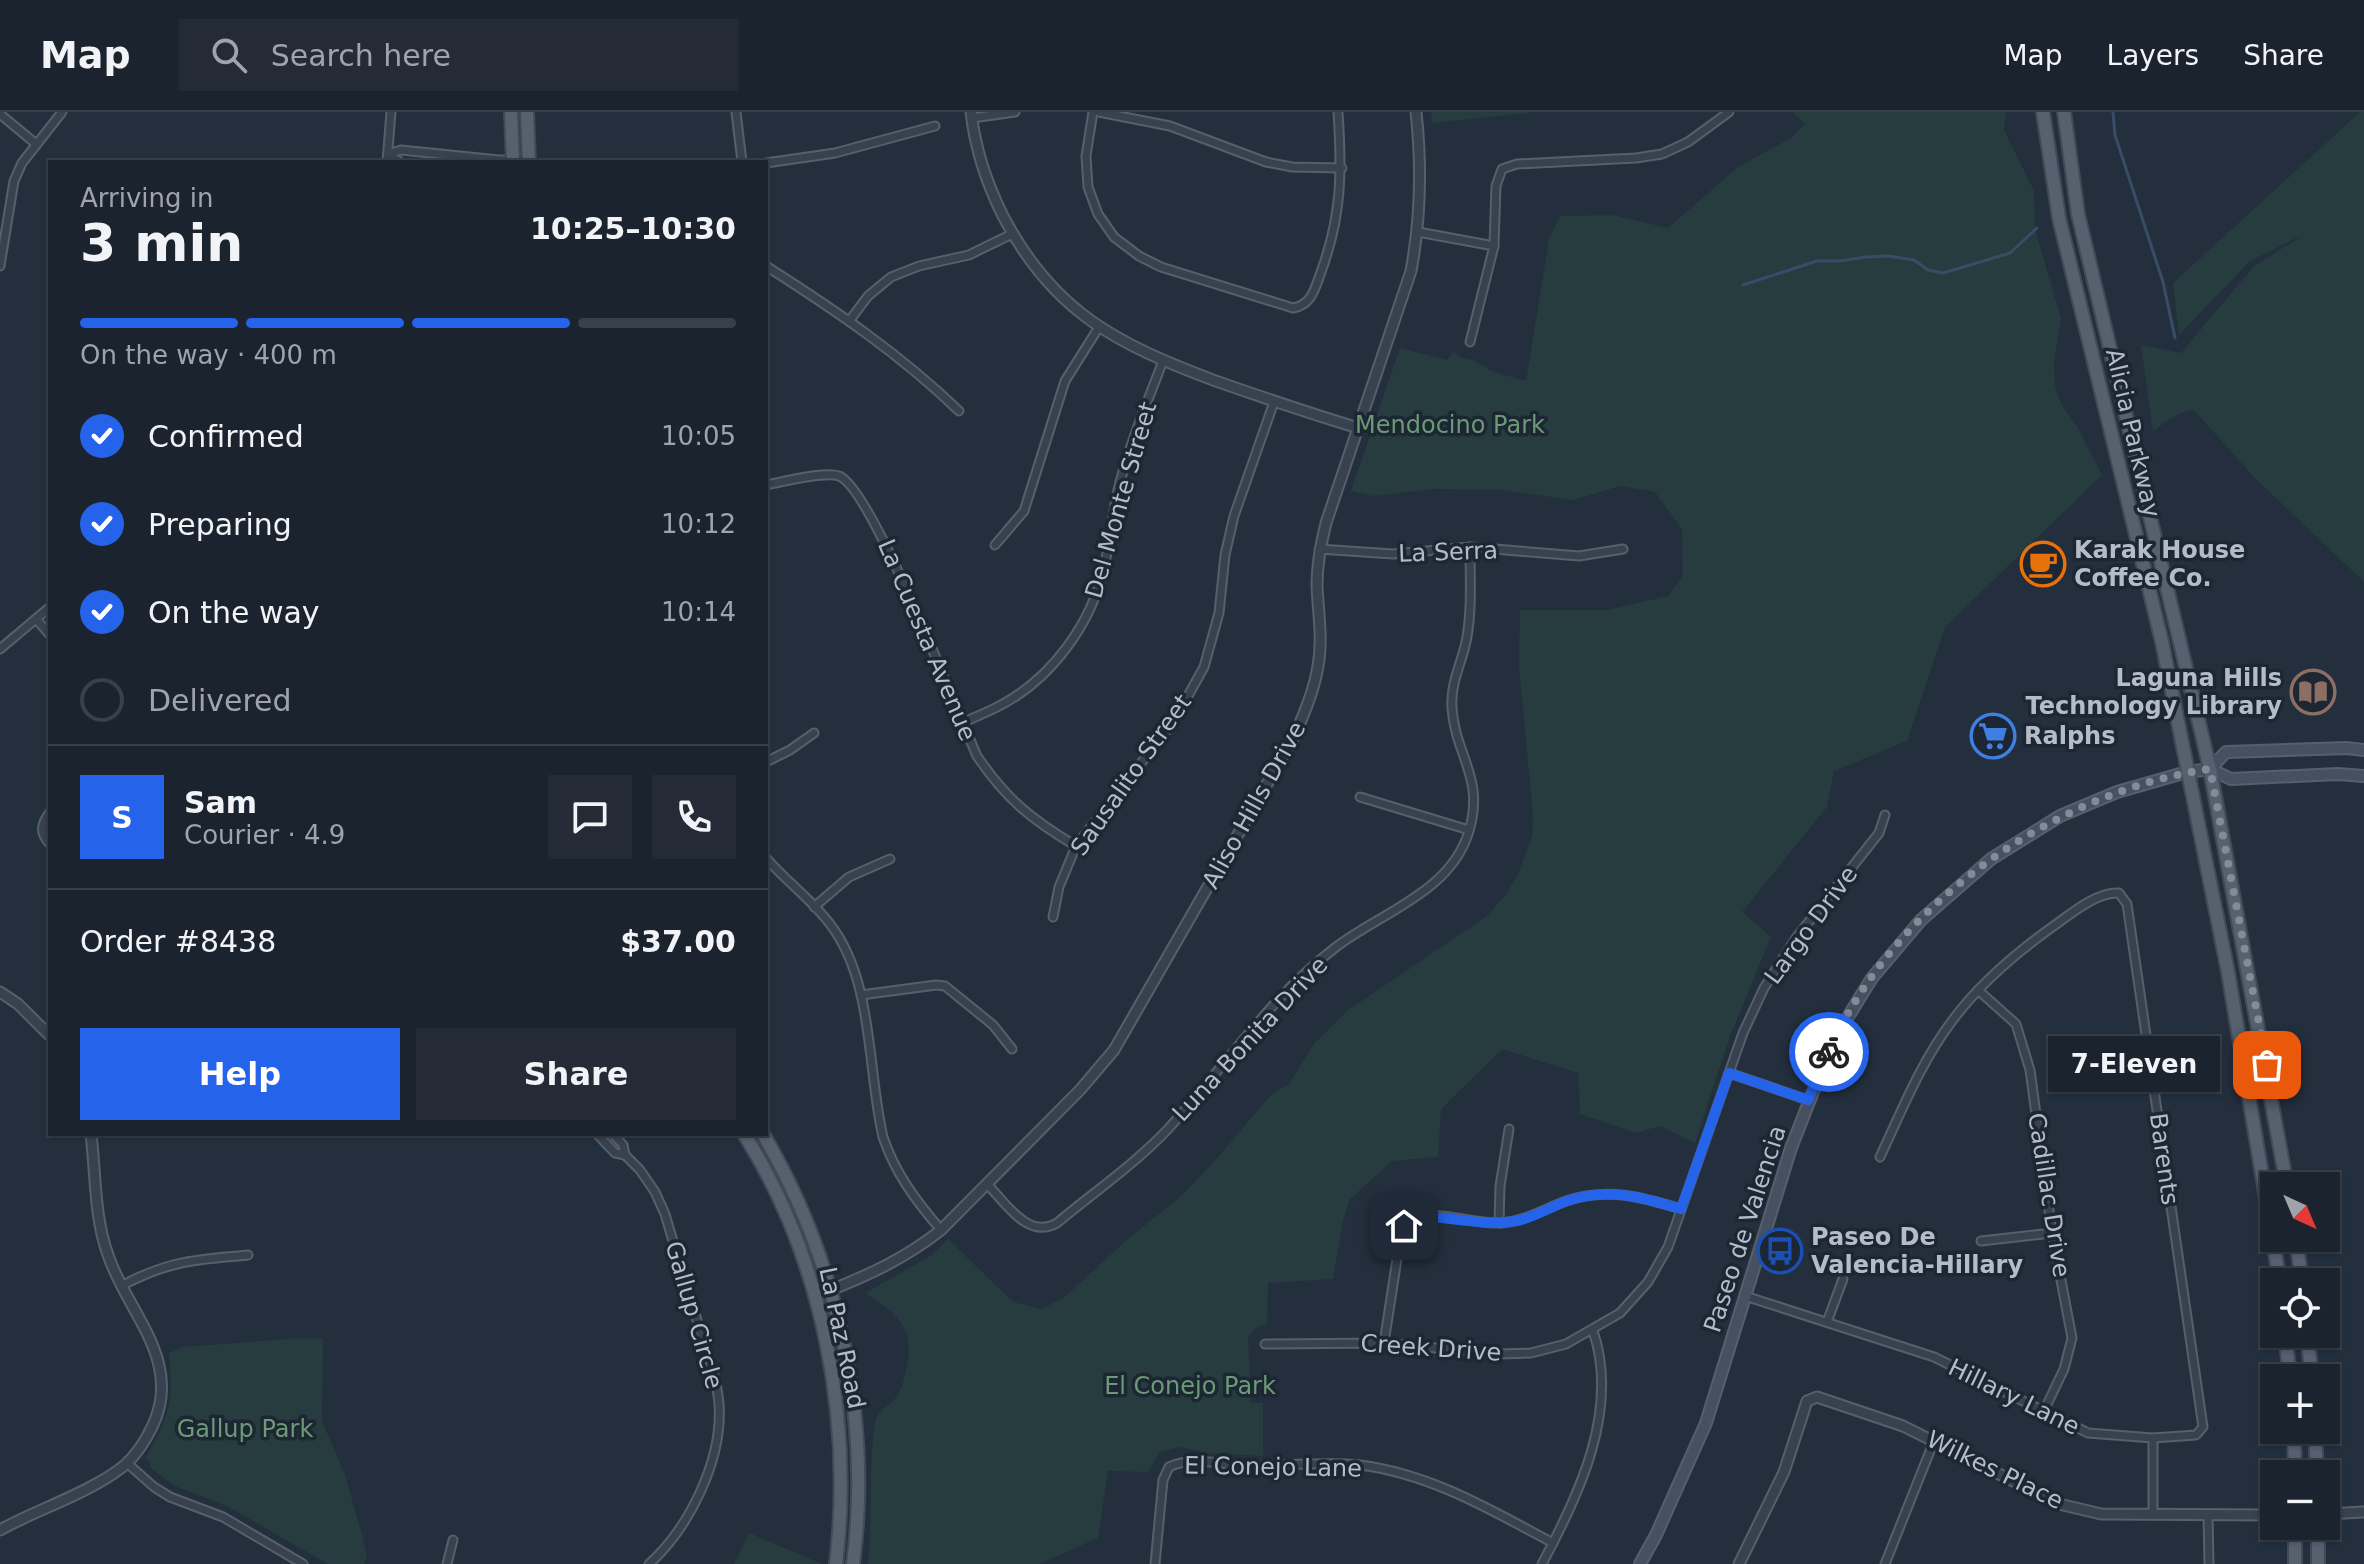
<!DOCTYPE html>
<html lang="en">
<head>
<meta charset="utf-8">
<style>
  :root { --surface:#1b232e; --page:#242b36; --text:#f1f3f6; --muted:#a0a4aa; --line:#39404a; --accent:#2563eb }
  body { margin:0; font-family:"DejaVu Sans",sans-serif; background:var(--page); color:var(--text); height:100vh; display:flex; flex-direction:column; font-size:30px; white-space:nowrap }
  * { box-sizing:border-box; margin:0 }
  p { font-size:26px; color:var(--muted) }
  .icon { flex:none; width:44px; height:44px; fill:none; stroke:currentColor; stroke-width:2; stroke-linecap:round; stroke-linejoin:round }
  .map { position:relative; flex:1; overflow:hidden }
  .side { position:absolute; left:48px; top:48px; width:720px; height:976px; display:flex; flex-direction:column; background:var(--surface); border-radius:0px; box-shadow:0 2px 6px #0004,0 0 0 2px var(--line) }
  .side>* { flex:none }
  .needle { width:52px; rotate:136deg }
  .fabs { position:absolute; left:2260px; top:1060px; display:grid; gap:16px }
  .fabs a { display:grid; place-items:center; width:80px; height:80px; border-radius:0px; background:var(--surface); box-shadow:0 2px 6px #0004,0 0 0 2px var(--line); font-size:40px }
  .pin { position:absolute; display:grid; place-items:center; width:68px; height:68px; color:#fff; margin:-34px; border-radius:16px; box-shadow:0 4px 12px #0006 }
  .courier { position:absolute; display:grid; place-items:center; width:80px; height:80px; margin:-40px; border:6px solid #2563eb; border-radius:50%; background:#fff; color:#222; box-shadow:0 2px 10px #0007 }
  .bubble { position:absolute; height:56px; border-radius:0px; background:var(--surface); box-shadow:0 2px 6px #0004,0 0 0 2px var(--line); font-size:26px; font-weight:800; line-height:56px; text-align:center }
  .overview em { font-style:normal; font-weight:800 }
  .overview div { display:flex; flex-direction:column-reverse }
  .overview { display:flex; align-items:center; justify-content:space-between; height:136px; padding:0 32px }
  h1 { font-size:52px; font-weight:800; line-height:60px }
  .bar { display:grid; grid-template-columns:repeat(4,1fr); gap:12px 8px; align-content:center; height:96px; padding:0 32px }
  .bar i { height:10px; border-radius:6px; background:var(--line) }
  .bar .selected { background:var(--accent) }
  .bar p { grid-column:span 4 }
  .line { display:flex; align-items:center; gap:20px; padding:0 32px; border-top:2px solid var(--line) }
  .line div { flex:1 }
  .round { display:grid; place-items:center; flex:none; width:84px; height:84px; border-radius:0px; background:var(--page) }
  ol { padding:0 32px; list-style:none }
  li { display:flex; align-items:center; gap:24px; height:88px }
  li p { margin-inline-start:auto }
  li .icon { padding:8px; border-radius:50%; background:var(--accent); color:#fff; stroke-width:4 }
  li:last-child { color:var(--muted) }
  li i { width:44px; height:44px; border:4px solid var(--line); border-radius:50% }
  .cta { display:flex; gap:16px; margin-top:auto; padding:16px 32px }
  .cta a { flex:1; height:92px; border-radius:0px; background:var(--accent); color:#fff; font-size:32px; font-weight:800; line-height:92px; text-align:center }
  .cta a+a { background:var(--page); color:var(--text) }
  header { display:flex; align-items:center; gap:48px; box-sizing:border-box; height:112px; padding:0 40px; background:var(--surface); border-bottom:2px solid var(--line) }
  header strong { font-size:38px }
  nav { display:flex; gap:44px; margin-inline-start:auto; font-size:28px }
  .search { width:560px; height:72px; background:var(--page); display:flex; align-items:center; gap:20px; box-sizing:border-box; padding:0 28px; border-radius:0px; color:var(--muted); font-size:30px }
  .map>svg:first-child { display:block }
  .green { fill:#263c3f }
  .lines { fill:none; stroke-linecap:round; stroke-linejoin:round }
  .stream { stroke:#394c67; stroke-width:3 }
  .minor-casing { stroke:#565f6c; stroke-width:11 }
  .tertiary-casing { stroke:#565f6c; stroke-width:13 }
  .secondary-casing { stroke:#565f6c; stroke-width:14 }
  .primary-casing { stroke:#414a57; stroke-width:16 }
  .minor { stroke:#38414e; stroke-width:7 }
  .tertiary { stroke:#38414e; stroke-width:9 }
  .secondary { stroke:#465061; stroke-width:10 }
  .primary { stroke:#56606e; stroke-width:12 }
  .done { stroke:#828b98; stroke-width:8; stroke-dasharray:0 14.4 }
  .route { stroke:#2563eb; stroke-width:10 }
  .labels { text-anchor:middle; stroke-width:7; stroke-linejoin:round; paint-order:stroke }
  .park-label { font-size:24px; fill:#6b9a76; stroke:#1d2633 }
  .street-label { font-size:24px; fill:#b4bcc9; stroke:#1d2633 }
  .poi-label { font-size:24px; font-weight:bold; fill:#b4bcc9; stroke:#1d2633; text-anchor:start }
</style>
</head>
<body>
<header>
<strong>Map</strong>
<div class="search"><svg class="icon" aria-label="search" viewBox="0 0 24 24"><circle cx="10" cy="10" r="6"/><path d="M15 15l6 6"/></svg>Search here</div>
<nav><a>Map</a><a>Layers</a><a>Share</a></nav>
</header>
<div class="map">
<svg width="2364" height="1452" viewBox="0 0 2364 1452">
  <rect width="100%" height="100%" fill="#242f3e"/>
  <!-- green -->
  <g class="green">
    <polygon points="1431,0 1535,0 1432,11"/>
    <path d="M1792 0H2006L2004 18 2034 79 2035 118 2061 206 2054 250 2055 273 2061 292 2078 316 2102 363 1945 515 1907 629 1834 659 1827 695 1742 800 1771 825 1730 924 1695 1031 1660 1014 1636 1021 1580 1002 1578 961 1502 937 1441 997 1438 1045 1392 1049 1349 1088 1343 1109 1333 1167 1268 1171 1267 1212 1257 1215 1248 1225 1251 1291H1263V1344L1207 1341 1180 1335 1160 1340 1148 1360 1108 1359 1098 1426 1039 1452H868C873 1405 868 1357 875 1311 877 1298 891 1293 898 1283 903 1274 905 1263 907 1253 915 1214 895 1201 865 1181L932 1143 948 1127 1013 1190 1042 1197 1066 1184 1122 1132 1181 1084 1213 1051 1271 983 1289 972 1314 932 1348 898 1486 805 1505 784 1518 762 1532 724 1533 704 1519 553 1520 498H1607L1668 484 1683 463 1682 417 1655 380 1620 374 1573 388 1503 378 1435 377 1373 384 1351 379 1400 236 1447 248 1454 240 1461 246 1473 248 1491 259 1526 269 1549 127 1560 104 1613 103 1668 116 1738 55 1793 25 1805 11Z"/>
    <path d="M2360 0H2364V470L2254 365 2194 298C2176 300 2166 309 2153 320L2141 233 2181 241 2254 154 2305 122 2250 149 2179 223 2173 171Z"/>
    <path d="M300 1226 323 1227 322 1309 345 1363 362 1423 367 1445 364 1452H328L229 1395 175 1374 151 1356 149 1347H145C170 1303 174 1291 169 1241L183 1235Z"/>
    <polygon points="749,1421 822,1452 734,1452"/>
  </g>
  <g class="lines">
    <!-- stream -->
    <g class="stream">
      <polyline points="2113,0 2115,23 2163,170 2175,226"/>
      <polyline points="1743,173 1817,149 1840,149 1866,145 1888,144 1914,148 1928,158 1943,161 2010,141 2037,116"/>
    </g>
    <!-- minor casing -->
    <g class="minor-casing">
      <g id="minor">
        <polyline points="736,0 742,50"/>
        <path d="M1093 0 1086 44 1088 75 1098 102 1114 125 1139 144 1161 155 1293 196C1312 193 1315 176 1321 160 1342 103 1342 59 1338 0"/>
        <polyline points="1099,0 1170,14 1266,50 1292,55 1342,56"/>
        <polyline points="0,2 36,32"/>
        <polyline points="972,6 1015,0"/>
        <polyline points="388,42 401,38 499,48 529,48"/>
        <polyline points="388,42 400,50"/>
        <polyline points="387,50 391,0"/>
        <polyline points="766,51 835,41 935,14"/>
        <polyline points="1418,120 1494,134"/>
        <polyline points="0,154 14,69 22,51 62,0"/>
        <path d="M766 154C835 198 900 242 959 299"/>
        <polyline points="850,208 868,184 891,165 919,154 969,143 1012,122"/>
        <polyline points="1470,230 1494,134 1496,74 1502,57 1517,52 1636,46 1662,42 1688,30 1729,0"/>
        <path d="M766 373C783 370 824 359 839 364 872 376 957 600 977 644 1006 687 1032 708 1076 734"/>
        <polyline points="995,433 1024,399 1065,269 1099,215"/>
        <polyline points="1319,437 1393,442 1470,435 1579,444 1623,437"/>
        <polyline points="36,507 50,523"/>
        <polyline points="0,537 50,495"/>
        <path d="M962 611C975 605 988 600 1001 593 1052 566 1092 511 1104 455 1110 431 1112 406 1117 382 1128 336 1146 293 1163 249"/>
        <polyline points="766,650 790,638 814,621"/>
        <polyline points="1360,685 1469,718"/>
        <path d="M50 700C41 712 39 721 50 732"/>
        <path d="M766 746C786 769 812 788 830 812 874 869 867 957 883 1025 895 1061 916 1089 941 1118"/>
        <polyline points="814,795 849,765 890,747"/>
        <polyline points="1053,805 1059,775 1076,734 1174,609 1204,555 1219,501 1225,443 1234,404 1274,290"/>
        <polyline points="1978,878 2016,912 2030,958 2052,1121 2072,1226 2064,1257 2043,1301"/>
        <polyline points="861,883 936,873 945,874 993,913 1012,937"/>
        <polyline points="1729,961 1808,988"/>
        <polyline points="597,1022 615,1041 625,1043"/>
        <path d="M613 1022 623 1033 625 1043 640 1058 655 1080 665 1102C676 1140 688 1177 699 1215 707 1240 717 1266 719 1292 723 1348 689 1416 649 1452"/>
        <path d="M987 1072C1006 1091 1028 1128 1057 1111 1094 1080 1135 1052 1168 1017 1223 957 1270 885 1336 835 1382 800 1451 780 1469 719 1485 666 1455 643 1452 596 1450 570 1463 549 1467 525 1472 495 1470 465 1470 435"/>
        <polyline points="1499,1111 1500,1074 1509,1017"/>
        <polyline points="1981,1129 2052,1121"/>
        <path d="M121 1174C168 1149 197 1147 248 1143"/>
        <path d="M1745 1184 1934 1245 2088 1321 2153 1326 2196 1323 2203 1315 2127 792 2119 781C2097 780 2073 800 2055 813 2017 840 1980 871 1952 909 1921 950 1902 998 1880 1045"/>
        <polyline points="1827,1210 1843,1167"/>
        <path d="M1384 1231 1401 1121 1409 1107C1437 1096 1473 1113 1502 1111 1526 1109 1544 1097 1566 1089 1607 1075 1642 1085 1681 1097"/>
        <polyline points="1265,1232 1384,1231 1498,1242 1531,1241 1566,1232 1620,1201 1648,1170 1668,1135 1743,921 1764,876 1796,826 1879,721 1885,703"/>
        <polyline points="127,1351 154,1375 170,1385 223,1405 303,1452"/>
        <polyline points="2153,1403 2153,1326"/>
        <polyline points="2208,1403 2209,1452"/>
        <polyline points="447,1452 453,1428"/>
        <path d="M1155 1452 1163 1368 1169 1355C1191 1344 1225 1353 1249 1354 1285 1354 1323 1349 1360 1353 1431 1362 1491 1398 1553 1431"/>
        <path d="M1542 1452C1579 1383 1620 1297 1593 1219"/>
        <polyline points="1885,1452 1934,1329"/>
      </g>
    </g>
    <!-- tertiary casing -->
    <g class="tertiary-casing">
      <g id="tertiary">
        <path d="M971 0C975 36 987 72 1003 104 1053 200 1117 232 1213 268 1261 285 1309 301 1358 316"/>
        <polyline points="0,880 18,892 50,924"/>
        <path d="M831 1178C871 1162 907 1145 941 1118L1080 978 1114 938 1294 625C1304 602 1314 579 1318 554 1323 527 1318 500 1317 473 1317 451 1321 431 1326 411L1411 159C1421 105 1422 55 1416 0"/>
        <polyline points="2326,1402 2364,1400"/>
        <path d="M0 1418C38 1397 92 1380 125 1353 137 1342 146 1328 153 1313 183 1248 127 1200 108 1143 94 1104 96 1063 91 1022"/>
        <polyline points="1739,1452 1784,1360 1807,1289 1817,1285 1903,1314 2059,1392 2101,1402 2274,1403"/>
      </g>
    </g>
    <!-- secondary casing -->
    <g class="secondary-casing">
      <g id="secondary">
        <polyline points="2210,657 2226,640 2346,636 2364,638"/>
        <polyline points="1640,1452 1656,1423 1706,1311 1791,1036 1833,929 1872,866 1921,808 1991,747 2060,704 2117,680 2187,660 2210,657 2231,667 2338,662 2364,664"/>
      </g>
    </g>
    <!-- primary casing -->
    <g class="primary-casing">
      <g id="primary">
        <polyline points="511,0 513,50"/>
        <polyline points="527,0 529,50"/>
        <polyline points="2043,0 2059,106 2162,530 2228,860 2280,1170"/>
        <polyline points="2064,0 2078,102 2210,657 2287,1074"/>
        <path d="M744 1022C823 1147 853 1306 836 1452"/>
        <path d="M763 1022C838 1149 872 1306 853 1452"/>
        <polyline points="2296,1126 2302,1170"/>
        <polyline points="2285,1222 2290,1266"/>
        <polyline points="2307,1222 2312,1266"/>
        <polyline points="2294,1318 2295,1362"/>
        <polyline points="2315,1318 2317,1362"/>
        <polyline points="2295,1452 2295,1414"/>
        <polyline points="2318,1452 2318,1414"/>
      </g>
    </g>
    <!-- minor -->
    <use href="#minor" class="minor"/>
    <!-- tertiary -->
    <use href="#tertiary" class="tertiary"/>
    <!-- secondary -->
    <use href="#secondary" class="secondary"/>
    <!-- primary -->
    <use href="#primary" class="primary"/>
  </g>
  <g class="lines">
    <!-- done -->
    <path class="done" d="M1829 940C1891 794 2055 679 2210 657L2267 953"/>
    <!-- route -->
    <path class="route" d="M1404 1114 1409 1107 1418 1104C1450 1105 1483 1114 1516 1109 1534 1106 1550 1095 1567 1089 1607 1075 1642 1085 1681 1097L1729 961 1808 988 1829 940"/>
  </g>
  <!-- icons -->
  <defs>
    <g id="cafe-ring" transform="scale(2.3)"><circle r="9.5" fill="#1d2633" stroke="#e8710a" stroke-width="1.5"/><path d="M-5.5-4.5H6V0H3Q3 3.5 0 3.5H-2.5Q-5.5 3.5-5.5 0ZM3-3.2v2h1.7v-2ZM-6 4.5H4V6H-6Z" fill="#e8710a"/></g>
    <g id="library-ring" transform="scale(2.3)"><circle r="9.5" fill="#1d2633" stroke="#8d6e63" stroke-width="1.5"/><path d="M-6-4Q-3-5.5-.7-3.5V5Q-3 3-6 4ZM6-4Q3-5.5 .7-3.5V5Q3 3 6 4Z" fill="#8d6e63"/></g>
    <g id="supermarket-ring" transform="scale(2.3)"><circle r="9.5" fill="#1d2633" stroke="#3f7fe0" stroke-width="1.5"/><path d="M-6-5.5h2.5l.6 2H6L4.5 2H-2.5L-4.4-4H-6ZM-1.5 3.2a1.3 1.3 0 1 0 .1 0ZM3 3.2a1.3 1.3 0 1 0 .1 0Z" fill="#3f7fe0"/></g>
    <g id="bus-ring" transform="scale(2.3)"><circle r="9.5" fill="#1d2633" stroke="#1a4fb4" stroke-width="1.5"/><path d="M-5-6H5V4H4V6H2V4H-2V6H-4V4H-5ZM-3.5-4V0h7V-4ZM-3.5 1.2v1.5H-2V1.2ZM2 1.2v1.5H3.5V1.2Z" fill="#1a4fb4"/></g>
  </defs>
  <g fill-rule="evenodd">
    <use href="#cafe-ring" x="2043" y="452"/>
    <use href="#library-ring" x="2313" y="580"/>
    <use href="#supermarket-ring" x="1993" y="624"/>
    <use href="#bus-ring" x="1780" y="1139"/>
  </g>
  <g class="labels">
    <!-- park labels -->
    <g class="park-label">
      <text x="1450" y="321">Mendocino Park</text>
      <text x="1190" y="1282">El Conejo Park</text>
      <text x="245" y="1325">Gallup Park</text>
    </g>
    <!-- street labels -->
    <g class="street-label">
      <text transform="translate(2133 321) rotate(77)" y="8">Alicia Parkway</text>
      <text transform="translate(1121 388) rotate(-74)" y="8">Del Monte Street</text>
      <text transform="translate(1448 440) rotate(-2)" y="8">La Serra</text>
      <text transform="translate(927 528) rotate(67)" y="8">La Cuesta Avenue</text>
      <text transform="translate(1131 663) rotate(-55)" y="8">Sausalito Street</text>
      <text transform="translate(1254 693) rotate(-61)" y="8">Aliso Hills Drive</text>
      <text transform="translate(1811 813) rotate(-54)" y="8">Largo Drive</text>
      <text transform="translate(1250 927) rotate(-47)" y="8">Luna Bonita Drive</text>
      <text transform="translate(2164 1047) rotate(82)" y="8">Barents</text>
      <text transform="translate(2049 1083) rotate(81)" y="8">Cadillac Drive</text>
      <text transform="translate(1745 1117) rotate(-72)" y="8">Paseo de Valencia</text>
      <text transform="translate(694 1203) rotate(74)" y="8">Gallup Circle</text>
      <text transform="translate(842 1226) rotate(78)" y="8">La Paz Road</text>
      <text transform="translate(1431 1236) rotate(4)" y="8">Creek Drive</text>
      <text transform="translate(2014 1285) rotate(26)" y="8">Hillary Lane</text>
      <text transform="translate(1273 1355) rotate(1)" y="8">El Conejo Lane</text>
      <text transform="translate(1995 1358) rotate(26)" y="8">Wilkes Place</text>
    </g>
    <!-- poi labels -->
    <g class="poi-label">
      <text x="2074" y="446">Karak House<tspan x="2074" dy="28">Coffee Co.</tspan></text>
      <text x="2282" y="574" text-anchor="end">Laguna Hills<tspan x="2282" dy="28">Technology Library</tspan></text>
      <text x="2024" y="632">Ralphs</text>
      <text x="1811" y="1133">Paseo De<tspan x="1811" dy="28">Valencia-Hillary</tspan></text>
    </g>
  </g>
</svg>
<div class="fabs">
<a><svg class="needle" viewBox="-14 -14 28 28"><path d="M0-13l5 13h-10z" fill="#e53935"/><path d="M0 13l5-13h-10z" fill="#a0a4aa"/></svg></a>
<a><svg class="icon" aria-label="locate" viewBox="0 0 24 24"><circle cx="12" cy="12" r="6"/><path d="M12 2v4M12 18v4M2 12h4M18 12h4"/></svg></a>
<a>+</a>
<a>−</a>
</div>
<div class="pin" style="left:2267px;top:953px;background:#ea580c"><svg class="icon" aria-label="bag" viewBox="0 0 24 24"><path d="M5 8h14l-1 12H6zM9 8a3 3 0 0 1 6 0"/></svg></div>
<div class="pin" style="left:1404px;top:1114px;background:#1f2937"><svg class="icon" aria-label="home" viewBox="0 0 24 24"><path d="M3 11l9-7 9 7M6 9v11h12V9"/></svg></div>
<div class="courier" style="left:1829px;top:940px"><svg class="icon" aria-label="bike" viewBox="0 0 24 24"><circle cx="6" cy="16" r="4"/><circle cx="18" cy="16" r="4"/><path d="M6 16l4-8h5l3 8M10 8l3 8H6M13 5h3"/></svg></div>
<div class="bubble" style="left:2048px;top:924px;width:172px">7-Eleven</div>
<section class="side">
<div class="overview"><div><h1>3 min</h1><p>Arriving in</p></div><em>10:25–10:30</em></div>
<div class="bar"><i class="selected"></i><i class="selected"></i><i class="selected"></i><i></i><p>On the way · 400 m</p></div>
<ol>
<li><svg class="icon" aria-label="check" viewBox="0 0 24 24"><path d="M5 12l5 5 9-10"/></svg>Confirmed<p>10:05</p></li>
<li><svg class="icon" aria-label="check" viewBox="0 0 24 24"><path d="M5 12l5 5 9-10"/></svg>Preparing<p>10:12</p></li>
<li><svg class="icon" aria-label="check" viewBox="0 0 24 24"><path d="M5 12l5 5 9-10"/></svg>On the way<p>10:14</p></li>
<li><i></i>Delivered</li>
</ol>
<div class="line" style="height:144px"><b class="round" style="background:var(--accent);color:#fff">S</b><div><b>Sam</b><p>Courier · 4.9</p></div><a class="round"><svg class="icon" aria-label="chat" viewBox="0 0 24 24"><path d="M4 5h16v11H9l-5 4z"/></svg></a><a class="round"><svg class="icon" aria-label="phone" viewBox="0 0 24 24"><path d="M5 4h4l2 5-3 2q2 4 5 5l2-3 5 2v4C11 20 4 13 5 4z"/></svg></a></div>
<div class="line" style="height:104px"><div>Order #8438</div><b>$37.00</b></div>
<div class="cta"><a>Help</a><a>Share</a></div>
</section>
</div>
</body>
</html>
